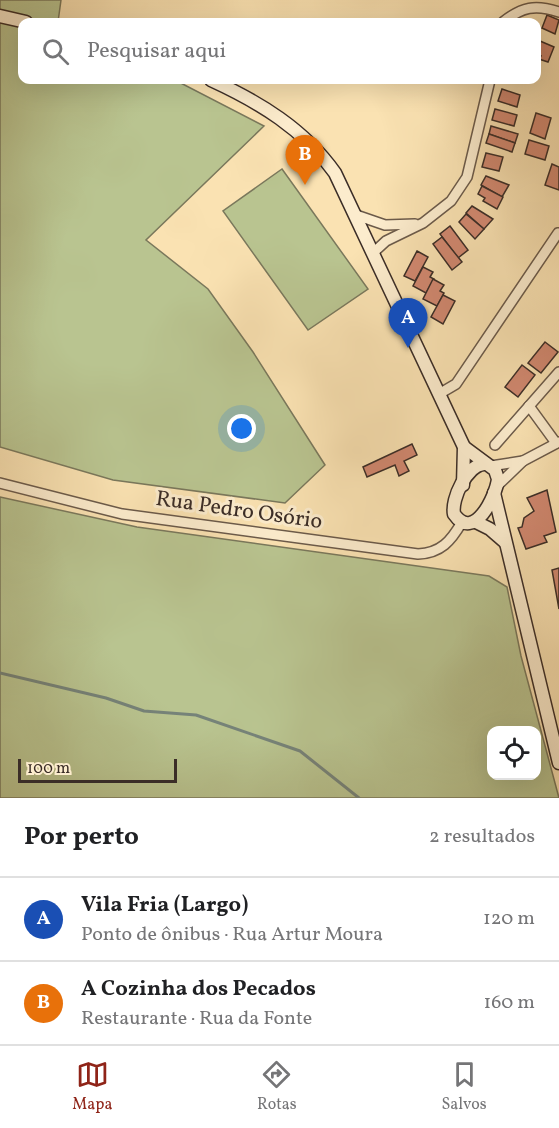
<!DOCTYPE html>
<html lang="pt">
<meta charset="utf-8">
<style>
body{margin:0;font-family:Vollkorn,serif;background:#f6f6f6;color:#202124}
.controls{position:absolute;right:18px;bottom:18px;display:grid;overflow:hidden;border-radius:12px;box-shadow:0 6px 24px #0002}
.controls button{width:54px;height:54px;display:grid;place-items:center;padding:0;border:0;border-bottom:2px solid #e0e0e0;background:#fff;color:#202124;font:30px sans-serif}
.scale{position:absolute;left:18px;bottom:15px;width:159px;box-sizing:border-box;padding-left:6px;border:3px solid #3b2d27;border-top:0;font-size:16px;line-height:21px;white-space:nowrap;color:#3b2d27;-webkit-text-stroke:4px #fceccd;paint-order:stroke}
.you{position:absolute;left:242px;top:429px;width:21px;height:21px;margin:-15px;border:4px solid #fff;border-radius:50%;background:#1a73e8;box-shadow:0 0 0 9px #1a73e833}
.badge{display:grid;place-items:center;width:39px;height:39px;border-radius:50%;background:#8f2418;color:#fff;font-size:20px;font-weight:700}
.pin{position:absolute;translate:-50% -50px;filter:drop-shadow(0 2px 3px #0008)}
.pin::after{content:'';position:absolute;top:32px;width:21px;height:18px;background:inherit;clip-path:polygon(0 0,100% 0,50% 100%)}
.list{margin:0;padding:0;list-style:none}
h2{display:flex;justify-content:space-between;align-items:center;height:78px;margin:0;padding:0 24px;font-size:26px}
h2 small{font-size:20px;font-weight:400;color:#757577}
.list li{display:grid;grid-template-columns:39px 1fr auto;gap:18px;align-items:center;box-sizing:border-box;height:84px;padding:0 24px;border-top:2px solid #e0e0e0}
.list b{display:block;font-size:22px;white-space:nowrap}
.list p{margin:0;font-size:20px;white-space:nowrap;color:#757577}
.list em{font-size:20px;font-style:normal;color:#757577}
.icon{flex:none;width:33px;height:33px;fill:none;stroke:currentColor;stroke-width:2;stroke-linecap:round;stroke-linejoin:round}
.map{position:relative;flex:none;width:559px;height:798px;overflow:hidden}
.search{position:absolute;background:#fff;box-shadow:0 6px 24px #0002;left:18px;right:18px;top:18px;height:66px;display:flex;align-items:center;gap:15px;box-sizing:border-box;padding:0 21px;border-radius:12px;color:#757577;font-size:22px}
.sheet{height:246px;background:#fff}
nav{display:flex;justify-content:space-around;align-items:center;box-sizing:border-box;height:84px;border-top:2px solid #e0e0e0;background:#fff;font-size:16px;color:#757577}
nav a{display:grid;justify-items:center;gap:3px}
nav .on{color:#8f2418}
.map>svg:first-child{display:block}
.green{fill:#b9c490;stroke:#7a785c;stroke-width:1.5;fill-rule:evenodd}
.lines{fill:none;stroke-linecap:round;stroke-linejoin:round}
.stream{stroke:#768379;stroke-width:3}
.building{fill:#d18870;stroke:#3b2d27;stroke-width:1.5}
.minor-casing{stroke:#6b5a4a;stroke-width:12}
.secondary-casing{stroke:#3b2d27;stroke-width:15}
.minor{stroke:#fceccd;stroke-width:9}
.secondary{stroke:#fceccd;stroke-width:12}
.labels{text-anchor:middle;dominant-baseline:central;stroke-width:6;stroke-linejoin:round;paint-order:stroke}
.street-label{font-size:22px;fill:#3b2d27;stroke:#fceccd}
</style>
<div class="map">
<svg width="559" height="798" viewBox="0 0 559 798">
<rect width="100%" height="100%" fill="#fae2b2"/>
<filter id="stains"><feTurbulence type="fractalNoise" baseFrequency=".00333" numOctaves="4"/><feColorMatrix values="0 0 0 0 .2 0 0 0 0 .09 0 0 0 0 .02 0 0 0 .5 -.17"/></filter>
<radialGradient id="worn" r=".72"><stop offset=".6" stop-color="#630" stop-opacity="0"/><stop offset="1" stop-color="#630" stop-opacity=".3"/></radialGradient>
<g class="green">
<path d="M0 0H61L58 22H22V80H175L264 126 146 240 208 289 253 352 325 465 285 503 113 480 0 447Z"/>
<path d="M282 169 368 289 308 330 223 211Z"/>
<path d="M0 497 137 527 489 576 507 587 521 656 559 798H0ZM492 730H536V776H492Z"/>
</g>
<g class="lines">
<path class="stream" d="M0 673 106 698 144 711 196 715 300 751 359 798"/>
</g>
<g class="building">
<path d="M547 15 559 20 555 34 542 28Z"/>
<path d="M540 41 554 47 548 62 539 59 541 56 538 55 536 48Z"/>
<path d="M502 89 520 95 517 107 498 101Z"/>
<path d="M495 109 517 115 514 126 492 120Z"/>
<path d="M536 113 551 118 545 139 530 133Z"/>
<path d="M491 126 518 134 515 143 489 134Z"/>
<path d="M489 134 515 143 512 152 486 143Z"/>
<path d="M529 140 549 146 545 160 525 154Z"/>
<path d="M486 153 503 157 499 171 482 167Z"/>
<path d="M552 164 559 167V190L545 185Z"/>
<path d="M486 176 509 185 502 197 481 185Z"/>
<path d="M482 186 503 197 497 209 483 201 485 198 478 194Z"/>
<path d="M472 206 493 219 484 229 466 213Z"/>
<path d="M466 214 484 229 475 239 459 222Z"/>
<path d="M450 226 468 250 458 258 440 234Z"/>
<path d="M442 237 462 262 452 270 433 244Z"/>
<path d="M417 251 428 257 415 281 404 276Z"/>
<path d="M423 267 433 272 430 277 434 279 426 293 413 286Z"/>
<path d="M433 279 444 285 440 291 444 293 437 306 423 299Z"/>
<path d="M443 295 455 301 443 324 431 317Z"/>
<path d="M545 342 558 352 541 373 528 363Z"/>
<path d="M522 365 535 375 518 397 505 387Z"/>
<path d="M412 444 417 455 404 461 409 471 399 476 395 465 367 477 363 467Z"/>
<path d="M547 490 556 532 544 536 547 542 526 549 518 528 522 527 524 518 534 511 527 498Z"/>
<path d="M559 568V609L552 570Z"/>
</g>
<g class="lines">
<g class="minor-casing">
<g id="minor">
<path d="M503 22C522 7 535 4 559 12"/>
<path d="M356 215 385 225 415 224"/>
<path d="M374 252 386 241 423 223 451 201 467 177 490 80"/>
<path d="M439 394 456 384 558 233"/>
<path d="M529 406 556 443"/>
<path d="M495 445 559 372"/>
<path d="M491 466 523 461"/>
<path d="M0 483 122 514 418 554C441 553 451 541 462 522"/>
<path d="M497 486 523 461 559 442"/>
</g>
</g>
<g class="secondary-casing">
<g id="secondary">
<path d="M0 16 26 22"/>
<path d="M211 80C259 102 304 129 335 173L464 447 463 485"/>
<path d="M464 447 495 470 498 479C496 496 474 543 454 514 451 499 467 465 484 464"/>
<path d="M494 493 559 763"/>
<path d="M476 522 490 529 505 542"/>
</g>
</g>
<use href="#minor" class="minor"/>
<use href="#secondary" class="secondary"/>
</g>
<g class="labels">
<g class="street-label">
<text transform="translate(239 511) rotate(8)">Rua Pedro Osório</text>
</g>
</g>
<rect width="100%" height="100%" filter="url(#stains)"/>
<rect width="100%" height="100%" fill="url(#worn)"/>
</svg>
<div class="controls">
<button><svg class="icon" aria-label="locate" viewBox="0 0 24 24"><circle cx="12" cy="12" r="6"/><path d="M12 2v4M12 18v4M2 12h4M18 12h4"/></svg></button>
</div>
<div class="scale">100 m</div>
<div class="you"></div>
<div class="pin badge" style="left:408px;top:348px;background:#1a4fb4">A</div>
<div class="pin badge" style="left:305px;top:185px;background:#e8710a">B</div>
<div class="search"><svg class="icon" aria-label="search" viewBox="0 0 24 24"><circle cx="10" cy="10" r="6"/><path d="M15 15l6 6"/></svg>Pesquisar aqui</div>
</div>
<section class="sheet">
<h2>Por perto<small>2 resultados</small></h2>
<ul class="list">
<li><span class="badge" style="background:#1a4fb4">A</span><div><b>Vila Fria (Largo)</b><p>Ponto de ônibus · Rua Artur Moura</p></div><em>120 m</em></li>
<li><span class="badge" style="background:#e8710a">B</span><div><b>A Cozinha dos Pecados</b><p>Restaurante · Rua da Fonte</p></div><em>160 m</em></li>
</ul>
</section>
<nav>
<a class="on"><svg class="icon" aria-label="map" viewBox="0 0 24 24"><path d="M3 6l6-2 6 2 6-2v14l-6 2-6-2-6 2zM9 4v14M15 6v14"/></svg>Mapa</a>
<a><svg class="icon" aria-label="directions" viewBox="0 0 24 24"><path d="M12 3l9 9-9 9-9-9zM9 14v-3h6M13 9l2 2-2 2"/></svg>Rotas</a>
<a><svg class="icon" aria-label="saved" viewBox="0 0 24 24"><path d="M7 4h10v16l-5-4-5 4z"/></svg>Salvos</a>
</nav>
